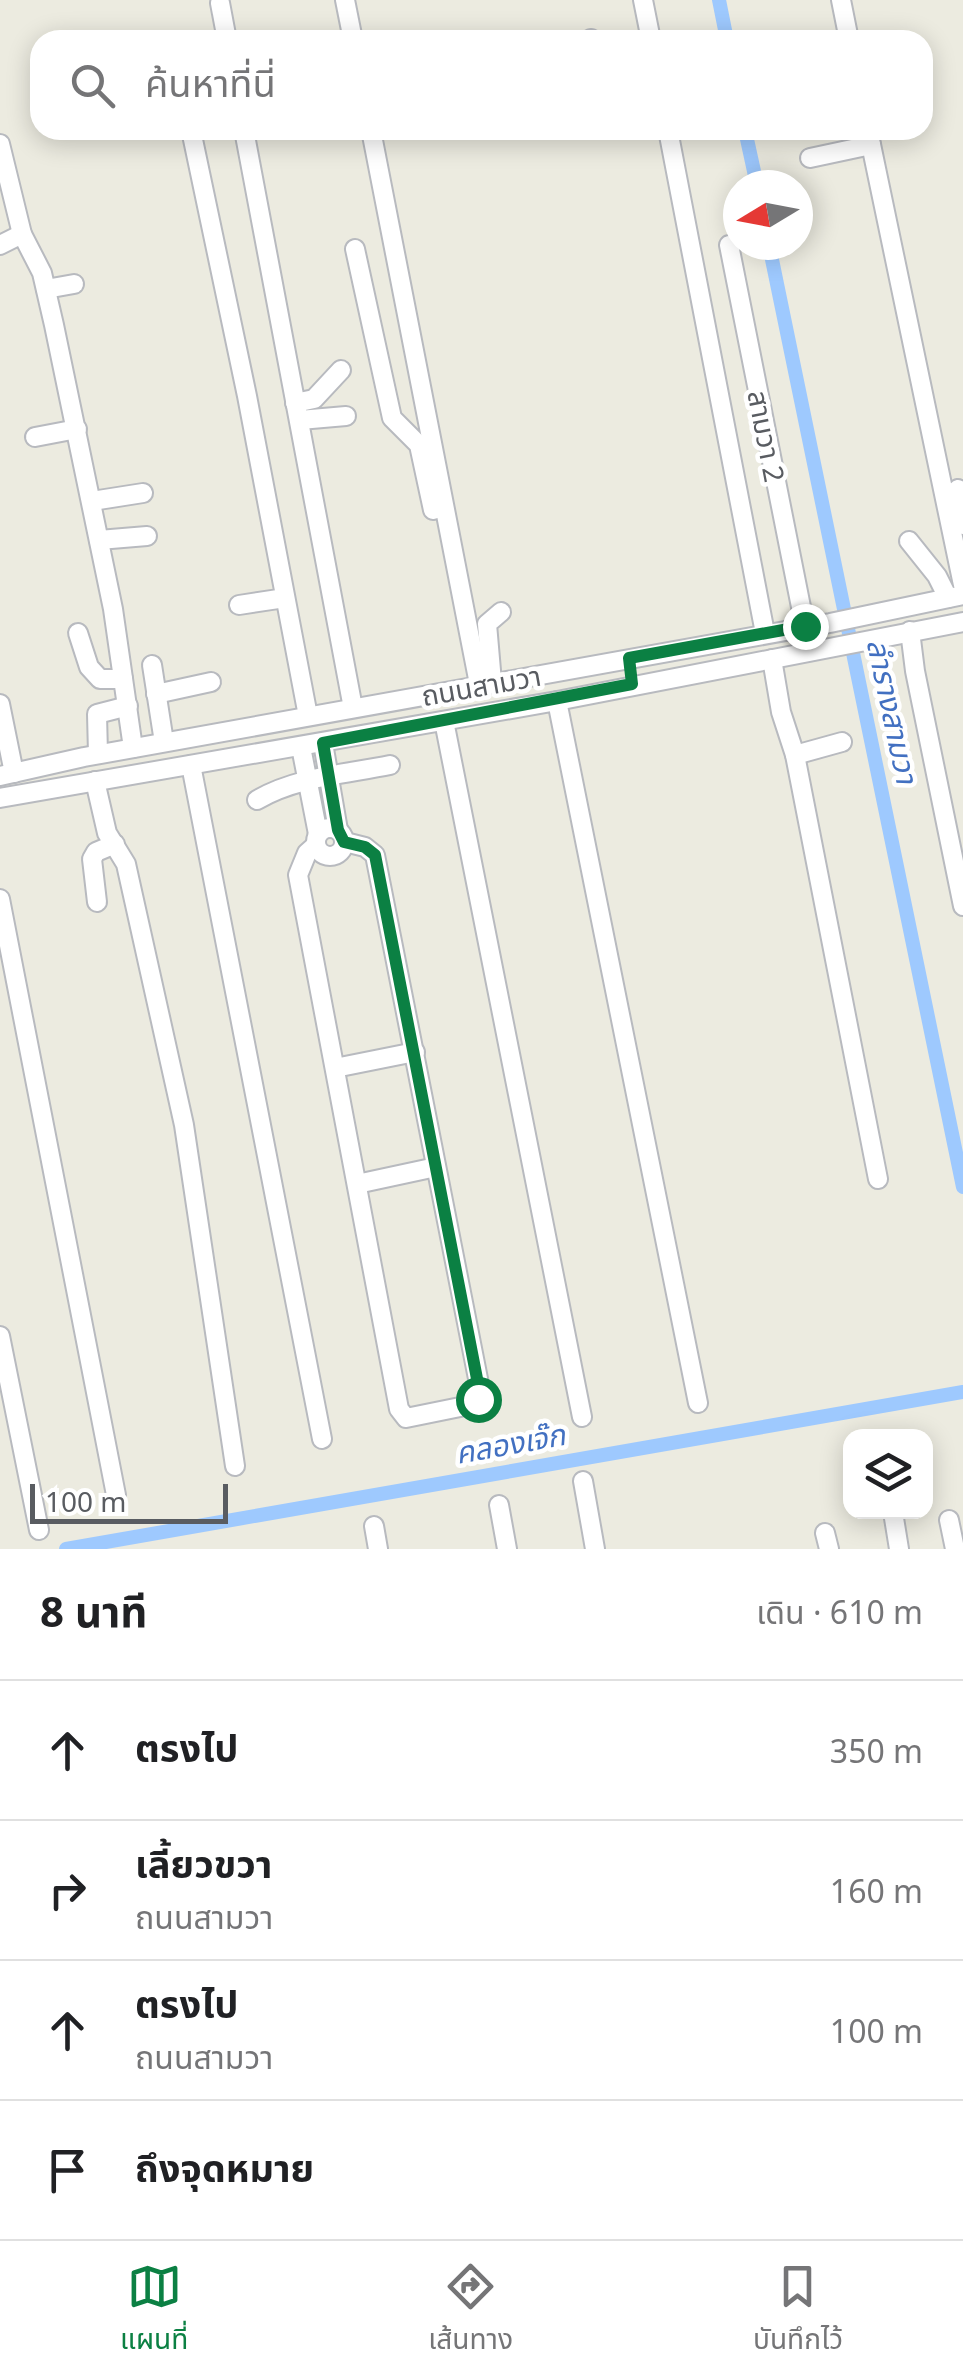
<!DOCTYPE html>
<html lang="th">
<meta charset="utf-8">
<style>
body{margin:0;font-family:"Noto Sans","Noto Sans Thai",sans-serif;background:#f2f2f2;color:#202124}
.controls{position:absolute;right:30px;bottom:30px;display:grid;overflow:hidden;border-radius:20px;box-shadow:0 5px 25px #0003}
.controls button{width:90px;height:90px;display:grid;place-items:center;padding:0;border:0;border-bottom:2px solid #e0e0e0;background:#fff;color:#202124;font:50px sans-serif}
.compass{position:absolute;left:723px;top:170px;width:90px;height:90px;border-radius:50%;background:#fff;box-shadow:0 5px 25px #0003;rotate:260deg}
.scale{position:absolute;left:30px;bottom:25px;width:198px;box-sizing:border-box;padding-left:10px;border:5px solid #595c61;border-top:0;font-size:28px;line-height:35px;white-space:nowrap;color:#595c61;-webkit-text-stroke:8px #fff;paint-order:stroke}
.stop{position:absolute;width:30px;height:30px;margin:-22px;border:8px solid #0b8043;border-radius:50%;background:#fff}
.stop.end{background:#0b8043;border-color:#fff;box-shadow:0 2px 10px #0008}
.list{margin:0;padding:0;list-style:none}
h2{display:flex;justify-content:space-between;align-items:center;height:130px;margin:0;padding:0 40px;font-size:42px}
h2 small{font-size:32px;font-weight:400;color:#757577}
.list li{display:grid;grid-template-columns:65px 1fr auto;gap:30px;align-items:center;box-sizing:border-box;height:140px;padding:0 40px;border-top:2px solid #e0e0e0}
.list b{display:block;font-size:38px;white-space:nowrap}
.list p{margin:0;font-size:32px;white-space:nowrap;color:#757577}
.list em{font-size:32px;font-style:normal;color:#757577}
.icon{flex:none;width:55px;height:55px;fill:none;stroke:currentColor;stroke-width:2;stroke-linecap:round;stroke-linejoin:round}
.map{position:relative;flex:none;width:963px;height:1549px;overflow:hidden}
.search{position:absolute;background:#fff;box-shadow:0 5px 25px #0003;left:30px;right:30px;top:30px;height:110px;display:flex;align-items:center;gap:25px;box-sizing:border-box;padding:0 35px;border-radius:30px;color:#757577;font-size:38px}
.sheet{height:690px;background:#fff}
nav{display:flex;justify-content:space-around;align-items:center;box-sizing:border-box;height:140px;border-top:2px solid #e0e0e0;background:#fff;font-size:28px;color:#757577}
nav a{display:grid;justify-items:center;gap:5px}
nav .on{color:#0b8043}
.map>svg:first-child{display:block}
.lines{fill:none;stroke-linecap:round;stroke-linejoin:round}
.canal{stroke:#9ec9fe;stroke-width:14}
.minor-casing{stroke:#b8babf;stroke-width:22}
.minor{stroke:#fff;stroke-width:18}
.route{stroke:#0b8043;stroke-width:12}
.labels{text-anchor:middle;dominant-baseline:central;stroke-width:9;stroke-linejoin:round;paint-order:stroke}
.street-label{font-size:28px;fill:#595c61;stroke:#fff}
.water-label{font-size:30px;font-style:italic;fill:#4270c1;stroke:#fff}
</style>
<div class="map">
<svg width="963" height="1549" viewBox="0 0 963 1549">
<rect width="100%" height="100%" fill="#ecebe0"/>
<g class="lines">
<g class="canal">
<path d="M719 0 727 40"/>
<path d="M745 130 757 185"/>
<path d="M769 245 963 1187"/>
<path d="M66 1549 963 1392"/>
</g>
<g class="minor-casing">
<g id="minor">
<path d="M345 0 353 40"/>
<path d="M643 0 651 40"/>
<path d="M841 0 849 40"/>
<path d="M220 3 227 40"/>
<path d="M591 39V40"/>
<path d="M191 130 247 396 308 716"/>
<path d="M244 130 353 708"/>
<path d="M371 130 479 684"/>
<path d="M668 130 765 633"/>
<path d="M868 130 963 585"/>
<path d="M0 144 22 234 42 273 54 325 113 609 133 748"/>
<path d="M810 158 871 145"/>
<path d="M0 245 22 234"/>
<path d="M729 245 805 627"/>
<path d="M355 249 392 418 419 445 433 510"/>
<path d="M46 289 74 284"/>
<path d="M295 403 314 399 341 370"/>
<path d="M300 420 346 416"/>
<path d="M35 437 77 429"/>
<path d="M958 489 963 525"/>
<path d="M92 501 143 493"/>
<path d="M99 540 147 536"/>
<path d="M909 541 937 576 948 598"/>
<path d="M239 605 285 598"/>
<path d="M910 631 915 671 963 906"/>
<path d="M78 633 89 667 100 679H123"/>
<path d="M772 659 781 712 795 755 842 742"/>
<path d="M152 665 164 742"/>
<path d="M492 682 487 624 501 612"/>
<path d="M156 694 211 682"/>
<path d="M557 701 698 1403"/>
<path d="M0 704 14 773"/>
<path d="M444 721 582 1417"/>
<path d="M323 743 338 830"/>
<path d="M301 747 318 834"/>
<path d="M98 754 97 714 128 706"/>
<path d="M795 755 878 1179"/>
<path d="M191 765 322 1439"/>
<path d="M0 776 84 757 830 623 963 595"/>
<path d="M95 781 107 833 126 864 184 1125 235 1466"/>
<path d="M0 798 557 701 963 622"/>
<path d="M257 800C296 777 346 774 390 765"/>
<circle cx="330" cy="842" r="14"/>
<path d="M316 845 307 853 298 875 399 1409 406 1418 470 1405 481 1394 375 855 365 847 345 842"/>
<path d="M0 899 116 1495"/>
<path d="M97 902 92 859 96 852 115 844"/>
<path d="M335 1068 415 1052"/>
<path d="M357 1184 436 1167"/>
<path d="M0 1336 39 1530"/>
<path d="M583 1481 595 1549"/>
<path d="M499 1505 507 1549"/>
<path d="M893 1512 899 1549"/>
<path d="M949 1520 955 1549"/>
<path d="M374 1526 378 1549"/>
<path d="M825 1533 829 1549"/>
</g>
</g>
<use href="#minor" class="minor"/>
</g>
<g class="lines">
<path class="route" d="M478 1399 480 1394 375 855 365 847 344 842 338 830 323 743 632 684 629 658 805 626"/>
</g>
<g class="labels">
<g class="street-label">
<text transform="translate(767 436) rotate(79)">สามวา 2</text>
<text transform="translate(481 685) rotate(-10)">ถนนสามวา</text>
</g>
<g class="water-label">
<text transform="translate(893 711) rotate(78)">ลำรางสามวา</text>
<text transform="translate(510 1443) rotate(-10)">คลองเจ๊ก</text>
</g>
</g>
</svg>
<div class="controls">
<button><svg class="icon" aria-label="layers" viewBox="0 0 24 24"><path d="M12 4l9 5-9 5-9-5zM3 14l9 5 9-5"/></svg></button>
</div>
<svg class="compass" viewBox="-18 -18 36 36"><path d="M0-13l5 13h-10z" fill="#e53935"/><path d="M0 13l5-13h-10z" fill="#757577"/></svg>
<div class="scale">100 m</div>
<div class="stop" style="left:478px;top:1399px"></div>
<div class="stop end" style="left:805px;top:626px"></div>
<div class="search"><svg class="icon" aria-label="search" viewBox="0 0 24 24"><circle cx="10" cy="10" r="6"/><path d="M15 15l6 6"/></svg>ค้นหาที่นี่</div>
</div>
<section class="sheet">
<h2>8 นาที<small>เดิน · 610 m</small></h2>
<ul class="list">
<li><svg class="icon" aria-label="ahead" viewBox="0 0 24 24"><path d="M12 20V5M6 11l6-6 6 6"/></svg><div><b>ตรงไป</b></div><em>350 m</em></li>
<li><svg class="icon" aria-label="right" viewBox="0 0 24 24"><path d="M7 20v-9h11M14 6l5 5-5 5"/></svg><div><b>เลี้ยวขวา</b><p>ถนนสามวา</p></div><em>160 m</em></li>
<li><svg class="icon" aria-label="ahead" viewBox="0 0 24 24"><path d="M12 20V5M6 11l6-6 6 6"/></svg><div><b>ตรงไป</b><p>ถนนสามวา</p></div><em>100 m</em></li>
<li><svg class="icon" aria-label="arrive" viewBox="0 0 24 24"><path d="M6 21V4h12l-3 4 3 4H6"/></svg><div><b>ถึงจุดหมาย</b></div></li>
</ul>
</section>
<nav>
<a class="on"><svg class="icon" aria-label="map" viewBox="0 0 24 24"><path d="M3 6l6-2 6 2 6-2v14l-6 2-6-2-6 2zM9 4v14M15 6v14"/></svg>แผนที่</a>
<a><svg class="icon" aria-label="directions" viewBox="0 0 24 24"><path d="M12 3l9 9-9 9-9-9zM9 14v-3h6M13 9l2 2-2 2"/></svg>เส้นทาง</a>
<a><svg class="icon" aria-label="saved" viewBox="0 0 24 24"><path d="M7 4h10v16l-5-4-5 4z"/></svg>บันทึกไว้</a>
</nav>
